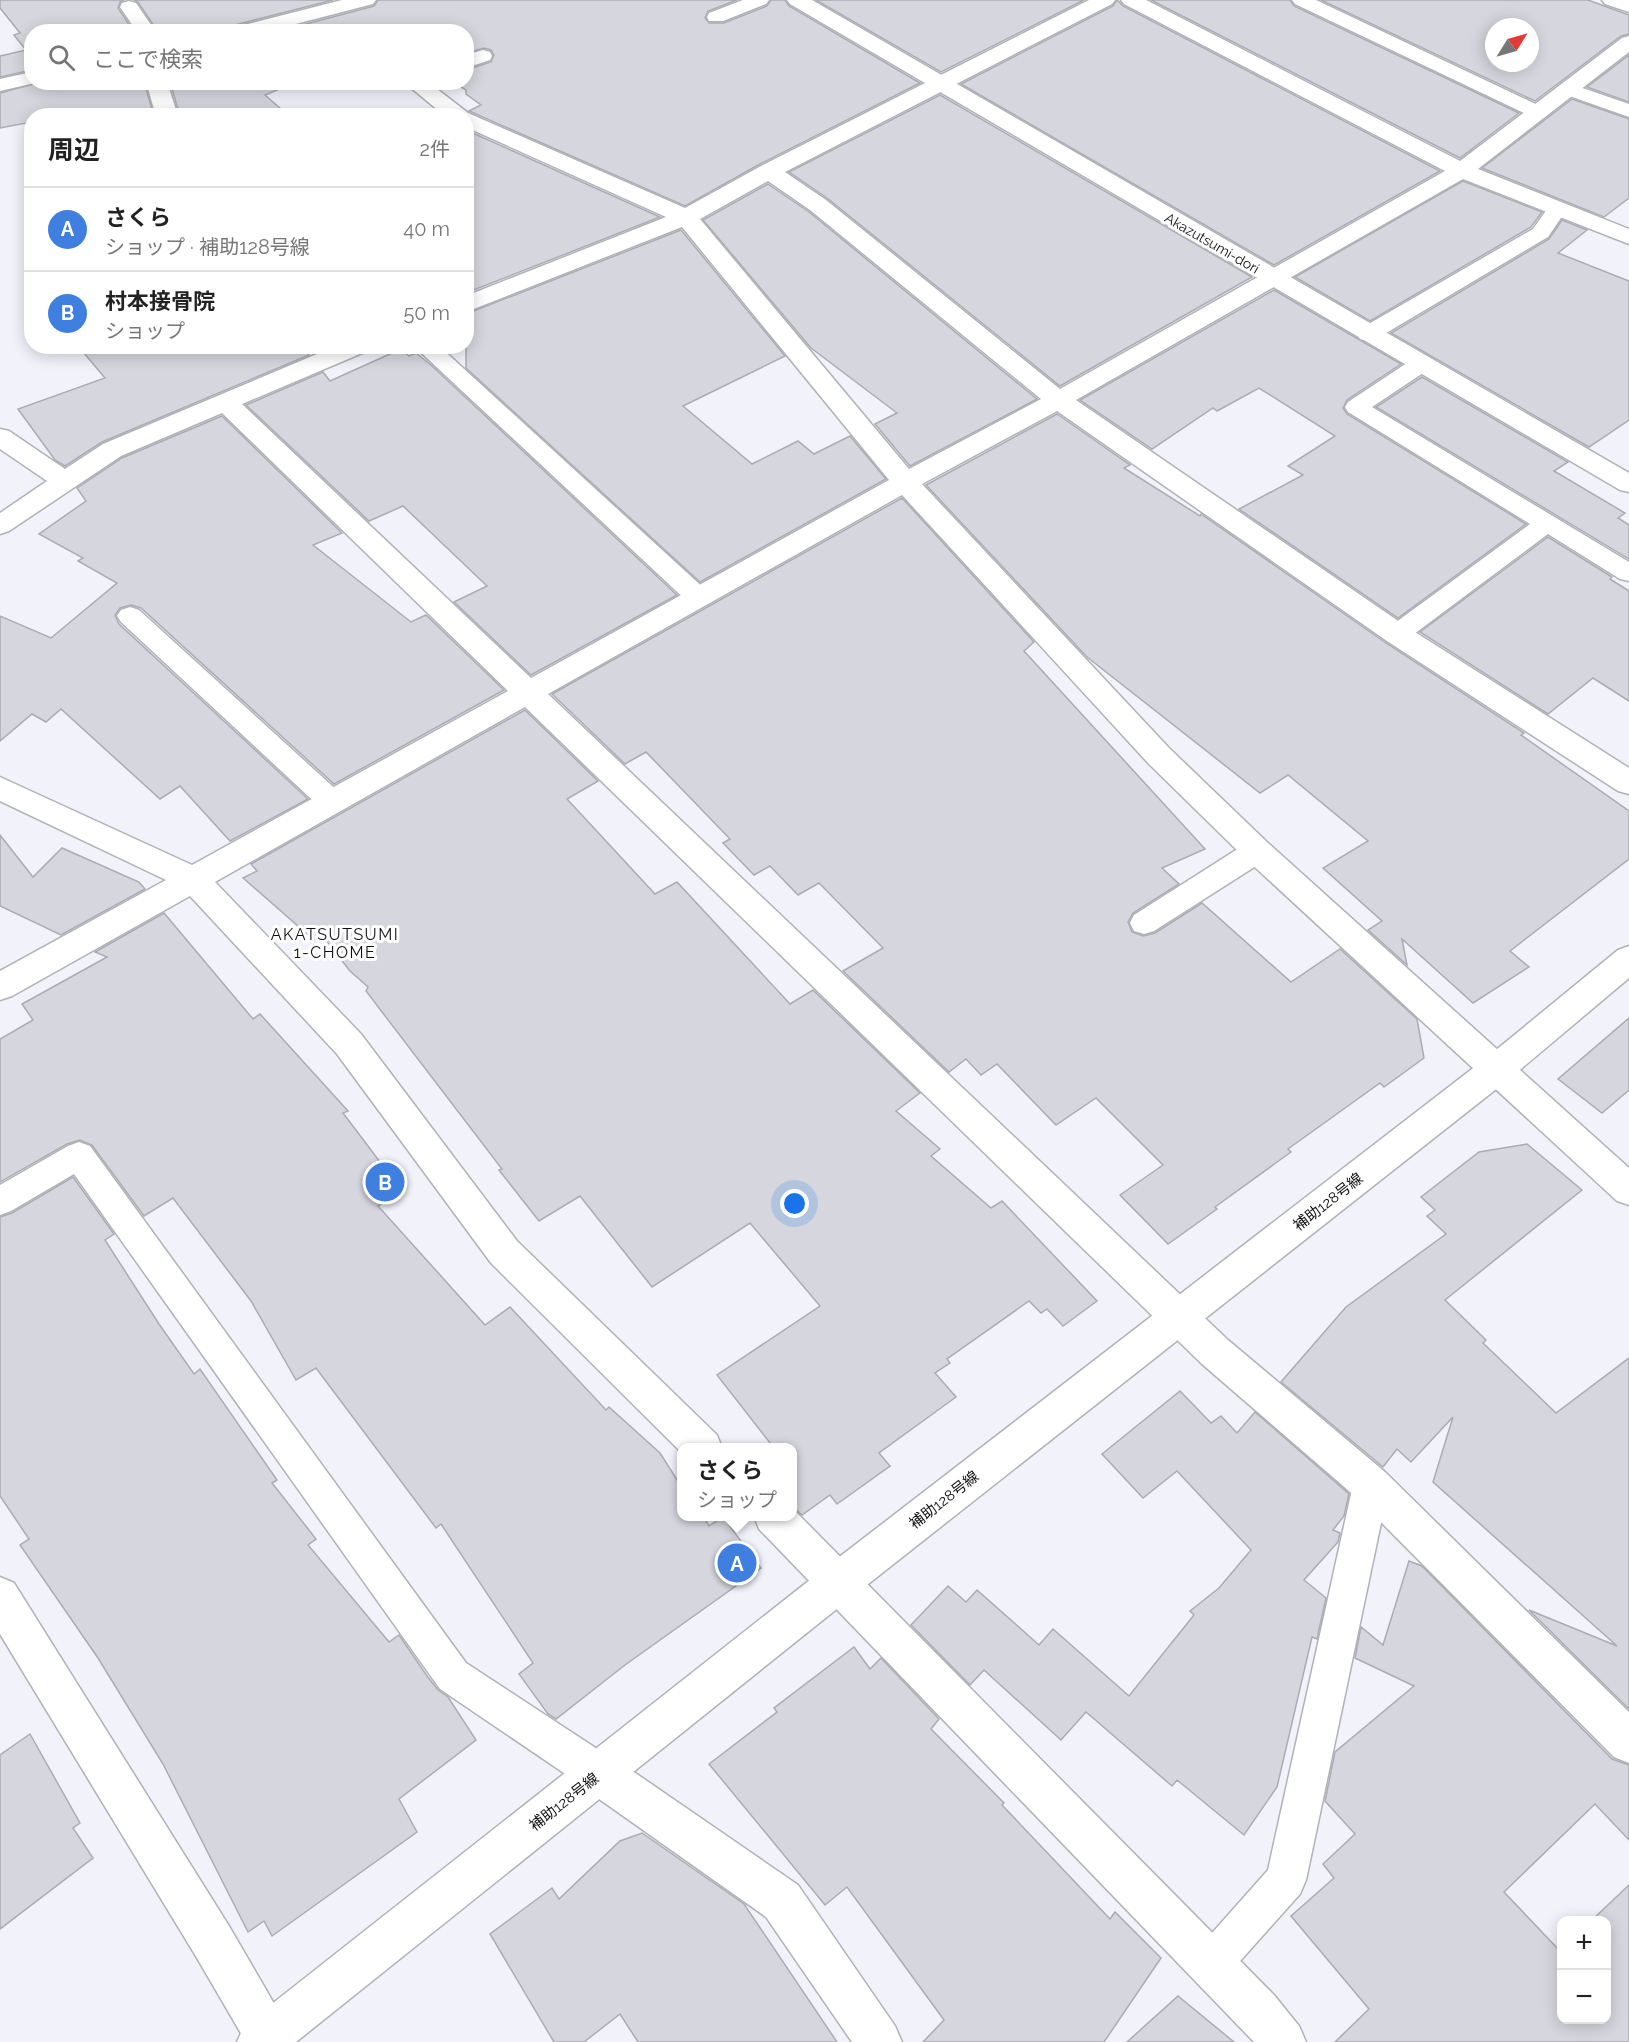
<!DOCTYPE html>
<html lang="ja">
<meta charset="utf-8">
<style>
body{margin:0;font-family:Raleway,"Noto Sans JP",sans-serif;background:#f2f2f2;color:#222}
.controls{position:absolute;right:18px;bottom:18px;display:grid;overflow:hidden;border-radius:12px;box-shadow:0 3px 15px #0003}
.controls button{width:54px;height:54px;display:grid;place-items:center;padding:0;border:0;border-bottom:2px solid #e0e0e0;background:#fff;color:#222;font:30px sans-serif}
.compass{position:absolute;left:1485px;top:18px;width:54px;height:54px;border-radius:50%;background:#fff;box-shadow:0 3px 15px #0003;rotate:53deg}
.you{position:absolute;left:795px;top:1204px;width:21px;height:21px;margin:-15px;border:4px solid #fff;border-radius:50%;background:#1a73e8;box-shadow:0 0 0 9px #1a73e833}
.badge{display:grid;place-items:center;width:39px;height:39px;border-radius:50%;background:#995924;color:#fff;font-size:20px;font-weight:700}
.pin{position:absolute;translate:-50% -50%;border:3px solid #fff;box-shadow:0 2px 6px #0006}
.popup{position:absolute;left:677px;top:1443px;width:120px;height:78px;box-sizing:border-box;display:grid;place-content:center;border-radius:12px;background:#fff;filter:drop-shadow(0 2px 4px #0005);font-size:20px;white-space:nowrap;color:#767676}
.popup b{font-size:22px;color:#222}
.popup::after{content:'';position:absolute;left:50%;top:100%;margin-left:-12px;border:12px solid transparent;border-top-color:#fff}
.list{margin:0;padding:0;list-style:none}
h2{display:flex;justify-content:space-between;align-items:center;height:78px;margin:0;padding:0 24px;font-size:26px}
h2 small{font-size:20px;font-weight:400;color:#767676}
.list li{display:grid;grid-template-columns:39px 1fr auto;gap:18px;align-items:center;box-sizing:border-box;height:84px;padding:0 24px;border-top:2px solid #e0e0e0}
.list b{display:block;font-size:22px;white-space:nowrap}
.list p{margin:0;font-size:20px;white-space:nowrap;color:#767676}
.list em{font-size:20px;font-style:normal;color:#767676}
.icon{flex:none;width:33px;height:33px;fill:none;stroke:currentColor;stroke-width:2;stroke-linecap:round;stroke-linejoin:round}
.map{position:relative;flex:none;width:1629px;height:2042px;overflow:hidden}
.search{position:absolute;background:#fff;box-shadow:0 3px 15px #0003;left:24px;top:24px;width:450px;height:66px;display:flex;align-items:center;gap:15px;box-sizing:border-box;padding:0 21px;border-radius:24px;color:#767676;font-size:22px}
.panel{position:absolute;background:#fff;box-shadow:0 3px 15px #0003;left:24px;top:108px;width:450px;height:246px;border-radius:24px}
.map>svg:first-child{display:block}
.building{fill:#d6d7de;stroke:#abacb3;stroke-width:1.5;fill-rule:evenodd}
.lines{fill:none;stroke-linecap:round;stroke-linejoin:round}
.service-casing{stroke:#b0b2b8;stroke-width:3}
.minor-casing{stroke:#b0b2b8;stroke-width:3}
.tertiary-casing{stroke:#b0b2b8;stroke-width:3}
.service{fill:#fff;fill-rule:evenodd}
.minor{fill:#fff;fill-rule:evenodd}
.tertiary{fill:#fff;fill-rule:evenodd}
.labels{text-anchor:middle;dominant-baseline:central;stroke-width:6;stroke-linejoin:round;paint-order:stroke}
.far-street-label{font-size:14px;fill:#101013;stroke:#fff}
.street-label{font-size:15px;fill:#101013;stroke:#fff}
.neighbourhood-label{font-size:16px;letter-spacing:1.5px;fill:#101013;stroke:#fff}
</style>
<div class="map">
<svg width="1629" height="2042" viewBox="0 0 1629 2042">
<rect width="100%" height="100%" fill="#f1f2fa"/>
<g class="building">
<path d="M0 0H124L120 2 118 8 134 32H32V70L0 77V56L26 50 14 35 20 33 0 8Z"/>
<path d="M134 0H333L231 26 227 32H158L138 2Z"/>
<path d="M378 0H737L708 11 705 18 709 23H724L767 6 771 0H785L789 6 920 83 760 164 685 206 469 111 481 105 466 94V90L453 82H466V70L491 62 494 55 491 50 484 48 466 53V32H276L374 6Z"/>
<path d="M816 0H1084L941 72Z"/>
<path d="M1117 0 1123 6 1440 171 1274 265 961 84 1113 6Z"/>
<path d="M1151 0H1290L1294 6 1519 113 1460 158Z"/>
<path d="M1321 0H1588L1629 15V34L1621 36 1535 101ZM1494 27H1530V63H1494Z"/>
<path d="M1629 55V102L1587 87Z"/>
<path d="M41 82H144L154 116 79 114 32 116V122L0 128V93Z"/>
<path d="M170 82H274L280 89 265 95 289 116H180Z"/>
<path d="M940 95 1252 277 1060 386 827 198 789 172Z"/>
<path d="M1572 99 1629 119V198L1604 217 1482 168Z"/>
<path d="M466 130 660 217 466 293Z"/>
<path d="M1463 181 1542 212 1531 227 1370 321 1295 277Z"/>
<path d="M768 184 809 212 1037 399 910 466 875 424 897 413 811 348 703 220Z"/>
<path d="M1562 220 1587 230 1558 253 1629 281V420L1589 447 1391 333 1549 239Z"/>
<path d="M681 230 785 356 683 406 752 464 798 441 814 454 850 436 886 479 700 582 466 368V314Z"/>
<path d="M1274 290 1401 364 1347 400 1343 408 1347 414 1526 524 1398 618 1239 509 1303 475 1288 466 1335 436 1259 388 1217 411 1213 408 1152 449 1080 400Z"/>
<path d="M78 346H303L309 355 102 442 65 466 55 460 18 409 105 378Z"/>
<path d="M401 349 409 356 416 353 431 365 677 595 531 675 454 602 487 586 403 506 369 521 246 405 323 372 330 381Z"/>
<path d="M1422 377 1568 462 1554 471 1625 513 1618 518 1629 525V559L1376 407Z"/>
<path d="M1057 414 1130 465 1124 468 1200 516 1201 514 1386 643 1524 733 1521 735 1629 811V859L1510 951 1529 967 1473 1003 1402 939 1407 965 1368 930 1382 921 1323 868 1368 841 1288 775 1260 793 1087 657 926 485Z"/>
<path d="M222 416 342 533 313 545 411 622 426 615 504 690 334 784 141 608 131 605 120 608 115 615 119 624 308 799 230 841 180 786 160 799 61 709 46 722 32 714 0 741V616L51 638 117 583 78 561 83 558 39 534 86 501 77 488 122 458Z"/>
<path d="M902 498 1034 642 1024 651 1205 849 1162 868 1179 884 1133 913 1128 922 1132 932 1143 936 1155 933 1202 903 1291 982 1340 949 1417 1019 1424 1058 1384 1087 1380 1083 1288 1149 1291 1152 1215 1207 1217 1209 1168 1244 1120 1195 1163 1165 1096 1098 1056 1125 997 1064 981 1075 966 1059 949 1072 843 971 883 948 819 883 798 895 770 866 754 875 723 843 730 839 646 752 625 764 552 694Z"/>
<path d="M1548 537 1612 577 1610 579 1629 591V701L1593 678 1548 714 1420 632Z"/>
<path d="M525 710 598 781 567 799 655 894 677 882 790 1004 813 990 920 1093 896 1111 940 1149 931 1156 991 1208 1002 1201 1097 1301 1063 1326 1047 1309 1041 1313 1029 1301 947 1359 950 1363 935 1373 956 1397 879 1453 890 1466 837 1504 830 1495 802 1515 792 1506V1448H774L717 1375 820 1306 750 1223 652 1287 580 1196 539 1221 499 1170 502 1169 366 991 368 987 350 971 322 935 314 940 243 878 257 871 251 864Z"/>
<path d="M0 835 33 877 62 848 139 882 145 889 61 935 0 906Z"/>
<path d="M164 913 253 1019 260 1014 348 1111 343 1113 402 1191 378 1206 485 1325 510 1307 606 1410 609 1407 660 1453 681 1486V1516H703L709 1526 723 1517 761 1568 625 1665 556 1719 548 1714 519 1674 533 1663 441 1524 436 1528 316 1368 296 1380 251 1301 173 1198 144 1216 92 1145 80 1140 67 1144 0 1182V1039L33 1020 22 1004 107 957 95 952Z"/>
<path d="M1629 1018V1090L1602 1113 1558 1079Z"/>
<path d="M1527 1144 1582 1190 1445 1300 1486 1340 1483 1343 1556 1413 1629 1358V1709L1529 1610 1617 1646 1433 1482 1453 1417 1411 1462 1397 1449 1383 1467 1281 1382 1346 1307 1446 1234 1427 1216 1435 1210 1421 1197 1479 1152Z"/>
<path d="M73 1177 114 1234 105 1240 159 1324 194 1374 200 1369 277 1480 272 1483 316 1539 308 1545 389 1642 399 1635 427 1676 438 1690 448 1697 476 1740 399 1799 417 1832 272 1936 264 1921 248 1932 163 1764 98 1658 20 1545 29 1539 0 1496V1217L12 1213Z"/>
<path d="M1180 1391 1211 1423 1221 1416 1237 1433 1255 1412 1349 1494 1344 1516 1333 1530 1340 1533 1338 1542 1304 1580 1326 1598 1317 1639 1312 1637 1277 1787 1244 1835 1177 1780 1172 1786 1086 1712 1061 1740 984 1670 970 1685 911 1625 948 1586 966 1602 977 1590 1039 1645 1053 1629 1129 1696 1194 1615 1190 1611 1219 1588 1251 1550 1177 1471 1143 1498 1102 1454Z"/>
<path d="M1409 1561 1422 1566 1612 1759 1629 1765V1840L1595 1804 1504 1892 1560 1951 1562 1950V2019H1606V1920H1592L1629 1885V2042H1335L1369 2009 1291 1916 1334 1878 1323 1864 1355 1834 1325 1801 1335 1752 1414 1686 1355 1658 1361 1627 1383 1645Z"/>
<path d="M854 1647 870 1669 881 1658 939 1719 931 1729 1004 1803 1002 1805 1110 1919 1115 1912 1161 1958 1104 2042H923L944 2020 847 1887 825 1905 709 1764 777 1712 774 1708Z"/>
<path d="M30 1734 80 1823 73 1828 93 1858 0 1929V1755Z"/>
<path d="M642 1833 744 1904 837 2042H638L620 2014 584 2042H554L490 1934 552 1888 559 1899 620 1841Z"/>
<path d="M1178 1996 1234 2042H1127Z"/>
</g>
<g class="lines">
<g class="service-casing">
<g id="service">
<path d="M743 0H769L766 4 723 21H709L707 17 709 13Z"/>
<path d="M1292 0H1316L1544 108 1547 112 1544 116H1530L1295 4Z"/>
<path d="M129 1 136 3 156 32H137L120 7 122 3Z"/>
<path d="M483 50 490 52 492 56 490 60 466 68V55Z"/>
<path d="M1568 83 1629 104V117L1561 93 1558 89 1561 85Z"/>
<path d="M1557 203 1564 205 1567 209 1548 237 1376 339 1368 341 1360 339 1357 334 1360 329 1533 229 1550 205Z"/>
<path d="M414 346H439L707 591 711 597 707 603 698 606 689 603Z"/>
<path d="M1421 357 1429 359 1432 364 1429 369 1372 407 1629 562V581L1620 579 1548 534 1406 640 1397 643 1388 640 1384 634 1388 628 1530 524 1348 412 1345 407 1348 402 1413 359Z"/>
<path d="M130 607 139 610 341 794 345 801 341 808 331 811 321 808 121 622 117 616 121 610Z"/>
<path d="M1257 840 1267 843 1271 851 1267 859 1154 931 1144 934 1134 931 1130 923 1134 915 1247 843Z"/>
<path d="M79 1142 90 1146 466 1663 614 1760 619 1774 614 1788 600 1793 586 1788 440 1689 74 1174 11 1211 0 1215V1185L68 1146Z"/>
<path d="M1371 1468 1383 1473 1389 1485 1306 1880 1300 1894 1225 1978 1211 1984 1197 1978 1191 1964 1197 1950 1268 1870 1353 1485 1359 1473Z"/>
</g>
</g>
<g class="minor-casing">
<g id="minor">
<path d="M342 0H376L373 4 265 32H229L232 28Z"/>
<path d="M1089 0H1115L1112 4 785 172 826 200 1060 389 1445 171 1124 4 1121 0H1146L1460 161 1622 38 1629 36V52L1478 169 1629 229V244L1463 179 1076 400 1407 627 1629 768V794L1618 791 1387 641 1057 411 922 484 1169 748 1268 843 1629 1168V1205L1617 1201 1246 859 1149 764 902 495 548 694 1228 1340 1385 1472 1629 1712V1763L1614 1757 1357 1498 1202 1364 525 707 215 882 361 1034 517 1241 717 1435 722 1448H682V1453L491 1263 337 1054 190 896 12 996 0 1000V971L166 880 0 801V777L192 865 508 691 222 413 121 456 9 531 0 534V513L47 481 0 449V429L9 431 65 469 103 444 336 346H370L367 351 242 404 531 678 889 480 682 227 466 312V296L666 217 466 127V116H445L404 82H428L468 113 685 208 761 166ZM768 181 810 210 1041 399 909 469 700 219Z"/>
<path d="M1602 0H1629V12L1605 4Z"/>
<path d="M32 72V82H39L0 91V79Z"/>
<path d="M146 82H167L178 116H156Z"/>
<path d="M792 1508 1274 1995 1299 2026 1306 2042H1254L759 1529 754 1516H792Z"/>
<path d="M0 1577 14 1583 229 1926 287 2026 294 2042H246L197 1958 0 1634Z"/>
<path d="M600 1753 615 1759 798 1885 895 2026 902 2042H852L766 1917 585 1789 579 1774 585 1759Z"/>
</g>
</g>
<g class="tertiary-casing">
<g id="tertiary">
<path d="M787 0H812L1629 473V492L1620 490 790 4Z"/>
<path d="M1629 946V978L1509 1079 853 1596 296 2042H237L244 2026 825 1568 1485 1059 1618 950Z"/>
</g>
</g>
<use href="#service" class="service"/>
<use href="#minor" class="minor"/>
<use href="#tertiary" class="tertiary"/>
</g>
<g class="labels">
<g class="far-street-label">
<text transform="translate(1212 243) rotate(30)">Akazutsumi-dori</text>
</g>
<g class="street-label">
<text transform="translate(1328 1202) rotate(-38)">補助128号線</text>
<text transform="translate(944 1500) rotate(-38)">補助128号線</text>
<text transform="translate(564 1802) rotate(-38)">補助128号線</text>
</g>
<g class="neighbourhood-label">
<text x="335" y="934">AKATSUTSUMI<tspan x="335" dy="18">1-CHOME</tspan></text>
</g>
</g>
</svg>
<div class="controls">
<button>+</button>
<button>−</button>
</div>
<svg class="compass" viewBox="-18 -18 36 36"><path d="M0-13l5 13h-10z" fill="#e53935"/><path d="M0 13l5-13h-10z" fill="#767676"/></svg>
<div class="you"></div>
<div class="pin badge" style="left:737px;top:1563px;background:#3f7fe0">A</div>
<div class="popup"><b>さくら</b>ショップ</div>
<div class="pin badge" style="left:385px;top:1182px;background:#3f7fe0">B</div>
<div class="search"><svg class="icon" aria-label="search" viewBox="0 0 24 24"><circle cx="10" cy="10" r="6"/><path d="M15 15l6 6"/></svg>ここで検索</div>
<section class="panel">
<h2>周辺<small>2件</small></h2>
<ul class="list">
<li><span class="badge" style="background:#3f7fe0">A</span><div><b>さくら</b><p>ショップ · 補助128号線</p></div><em>40 m</em></li>
<li><span class="badge" style="background:#3f7fe0">B</span><div><b>村本接骨院</b><p>ショップ</p></div><em>50 m</em></li>
</ul>
</section>
</div>
